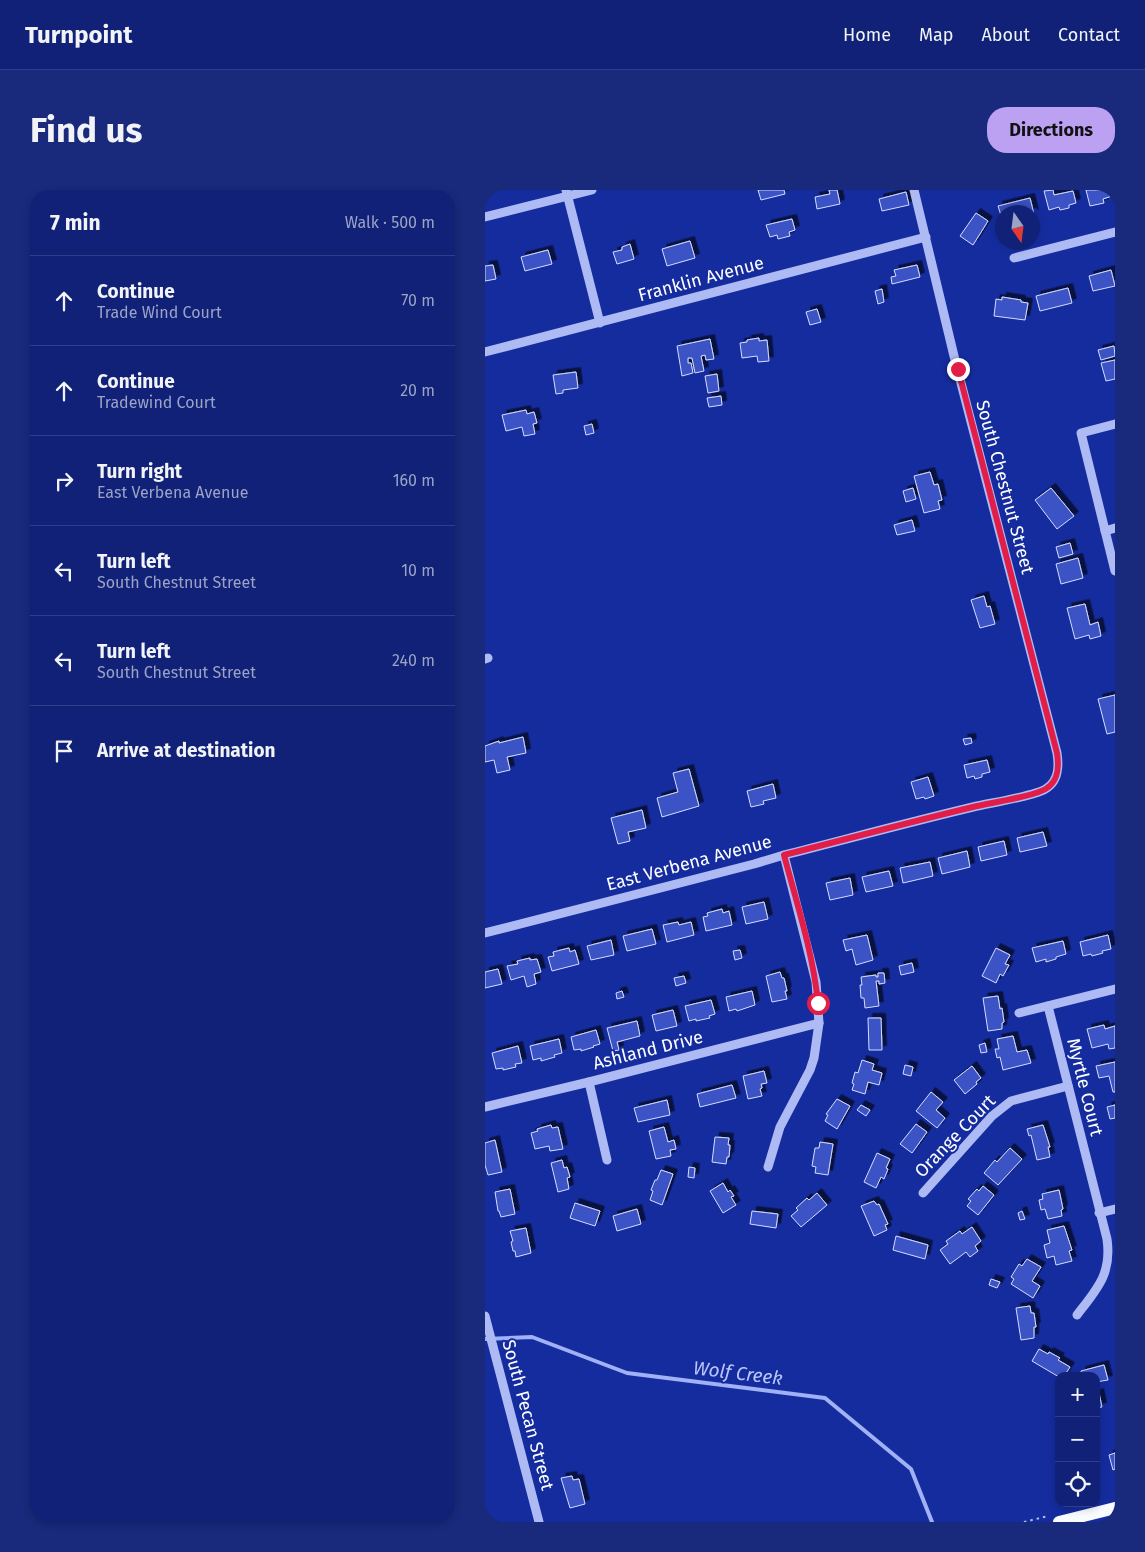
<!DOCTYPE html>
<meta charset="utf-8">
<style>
body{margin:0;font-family:"Fira Sans",sans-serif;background:#19297c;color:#f1f3f6}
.controls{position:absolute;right:15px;bottom:15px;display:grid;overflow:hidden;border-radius:10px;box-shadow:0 2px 8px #0003}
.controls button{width:45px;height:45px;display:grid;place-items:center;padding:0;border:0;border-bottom:1px solid #303e89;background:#102177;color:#f1f3f6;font:25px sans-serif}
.compass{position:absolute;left:510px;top:15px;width:45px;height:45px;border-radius:50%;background:#102177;box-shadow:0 2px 8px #0003;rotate:166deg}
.stop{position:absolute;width:15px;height:15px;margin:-11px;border:4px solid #e11d48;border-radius:50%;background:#fff}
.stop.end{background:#e11d48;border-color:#fff;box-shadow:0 1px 5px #0008}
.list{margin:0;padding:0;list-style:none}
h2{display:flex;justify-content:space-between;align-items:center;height:65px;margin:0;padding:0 20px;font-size:21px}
h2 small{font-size:16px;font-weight:400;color:#9ca3c6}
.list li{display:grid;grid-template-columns:32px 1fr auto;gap:15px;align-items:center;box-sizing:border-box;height:90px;padding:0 20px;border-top:1px solid #303e89}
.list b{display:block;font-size:19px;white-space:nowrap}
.list p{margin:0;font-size:16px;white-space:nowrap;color:#9ca3c6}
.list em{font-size:16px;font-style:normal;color:#9ca3c6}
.icon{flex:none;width:28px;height:28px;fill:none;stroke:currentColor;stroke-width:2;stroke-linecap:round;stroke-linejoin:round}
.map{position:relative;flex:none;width:630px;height:1332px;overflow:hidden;border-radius:20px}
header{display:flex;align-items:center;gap:30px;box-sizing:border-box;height:70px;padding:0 25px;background:#102177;border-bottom:1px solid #303e89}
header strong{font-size:24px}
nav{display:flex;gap:28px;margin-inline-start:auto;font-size:18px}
.intro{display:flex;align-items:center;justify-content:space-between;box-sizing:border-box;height:120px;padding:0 30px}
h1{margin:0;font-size:35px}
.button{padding:12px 22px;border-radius:20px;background:#bca0f2;color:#111;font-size:18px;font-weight:700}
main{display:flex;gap:30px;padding:0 30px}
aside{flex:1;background:#102177;border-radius:20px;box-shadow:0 2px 8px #0003}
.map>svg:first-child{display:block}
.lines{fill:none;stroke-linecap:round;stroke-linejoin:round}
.stream{stroke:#a0b1f6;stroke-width:4}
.building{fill:#3a52c4;stroke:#d6ddfd;filter:url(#shadow)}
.path{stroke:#aebaf3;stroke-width:2;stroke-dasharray:2.5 4;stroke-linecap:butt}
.minor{stroke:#aebaf3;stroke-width:9}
.major{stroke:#fafbff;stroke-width:12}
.route{stroke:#e11d48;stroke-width:6}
.labels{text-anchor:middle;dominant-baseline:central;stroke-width:4;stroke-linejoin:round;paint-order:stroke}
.street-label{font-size:18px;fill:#fff;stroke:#152c9f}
.water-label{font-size:19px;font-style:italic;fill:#bac6fa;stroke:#152c9f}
</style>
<header>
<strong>Turnpoint</strong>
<nav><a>Home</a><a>Map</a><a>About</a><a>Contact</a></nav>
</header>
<div class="intro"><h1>Find us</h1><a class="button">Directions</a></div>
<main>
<aside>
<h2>7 min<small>Walk · 500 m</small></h2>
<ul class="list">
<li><svg class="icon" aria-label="ahead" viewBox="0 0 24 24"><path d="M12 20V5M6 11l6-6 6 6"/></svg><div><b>Continue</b><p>Trade Wind Court</p></div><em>70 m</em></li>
<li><svg class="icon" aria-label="ahead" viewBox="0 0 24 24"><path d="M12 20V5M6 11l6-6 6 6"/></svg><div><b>Continue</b><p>Tradewind Court</p></div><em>20 m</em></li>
<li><svg class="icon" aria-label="right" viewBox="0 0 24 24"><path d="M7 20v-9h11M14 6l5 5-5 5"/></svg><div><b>Turn right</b><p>East Verbena Avenue</p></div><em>160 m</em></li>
<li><svg class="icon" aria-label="left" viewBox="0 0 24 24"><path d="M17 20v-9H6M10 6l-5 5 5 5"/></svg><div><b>Turn left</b><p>South Chestnut Street</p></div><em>10 m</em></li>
<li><svg class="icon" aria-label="left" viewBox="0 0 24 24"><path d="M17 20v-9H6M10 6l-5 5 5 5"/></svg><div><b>Turn left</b><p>South Chestnut Street</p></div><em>240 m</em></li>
<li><svg class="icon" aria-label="arrive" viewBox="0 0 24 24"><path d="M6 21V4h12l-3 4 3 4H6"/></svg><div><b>Arrive at destination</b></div></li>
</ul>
</aside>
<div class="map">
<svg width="630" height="1332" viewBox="0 0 630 1332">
<defs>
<filter id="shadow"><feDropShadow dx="4.5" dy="-4.5" stdDeviation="0" flood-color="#0009"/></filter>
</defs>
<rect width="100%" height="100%" fill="#152c9f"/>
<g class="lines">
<path class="stream" d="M0 1149 47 1147 142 1183 340 1208 426 1279 447 1332"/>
</g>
<g class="building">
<path d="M273 0H299L300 4 276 10Z"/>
<path d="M344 0H352L355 14 332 19 330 7 345 4Z"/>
<path d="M568 0 569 5 588 1 591 13 584 15V18L575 20 574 17 564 20 559 1Z"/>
<path d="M601 0H626L627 6 618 9 619 13 605 16Z"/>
<path d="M421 2 424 15 397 21 394 9Z"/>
<path d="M545 8 549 24H548V22H518V32L513 16Z"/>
<path d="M491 23 503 31 488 55 475 46Z"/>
<path d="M307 29 310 40 304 42 305 46 293 49 292 45 285 47 281 35Z"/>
<path d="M205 51 210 68 182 76 177 59Z"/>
<path d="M145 54 149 69 132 74 128 62 137 60V57Z"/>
<path d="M63 60 67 74 40 81 36 67Z"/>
<path d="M8 75 11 89 0 91V76Z"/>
<path d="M432 75 435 87 407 94 406 87 411 86 409 80Z"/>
<path d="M626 80 630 96 608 101 604 86Z"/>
<path d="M583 98 587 113 555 121 551 106Z"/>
<path d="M397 99 399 112 393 114 390 101Z"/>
<path d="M517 107 536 110V112L543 113 540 130 509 126 511 109 517 110Z"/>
<path d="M332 119 336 132 325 135 321 122Z"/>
<path d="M274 148V151L282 150 284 171 273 172 272 166 257 168 255 153 262 152V150Z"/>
<path d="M225 149 229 169 221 170 220 165 216 166 219 181 210 183 207 168H203V173H206L208 183 197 186 192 156Z"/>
<path d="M629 156 630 166 616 170 613 160Z"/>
<path d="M630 170V189L621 191 616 173Z"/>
<path d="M91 182 93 198 78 200V203L71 204 68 185Z"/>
<path d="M232 184 234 201 223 203 220 186Z"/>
<path d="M236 206 237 215 224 217 222 208Z"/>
<path d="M41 220 42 224 49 222 52 233 48 234 50 244 39 246 37 237 21 241 17 225Z"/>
<path d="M107 234 109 243 101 245 99 236Z"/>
<path d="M445 282 449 295 453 294 457 310 453 311 455 319 439 323 429 286Z"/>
<path d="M428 298 431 309 421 312 418 301Z"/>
<path d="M566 298 589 326 572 339 550 310Z"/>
<path d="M427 330 430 341 412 345 409 335Z"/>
<path d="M585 353 588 364 574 368 571 357Z"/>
<path d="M593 368 598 388 576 394 571 374Z"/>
<path d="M499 406 502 417 505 416 510 434 495 438 486 410Z"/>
<path d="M600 414 605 435 613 432 616 446 605 449 604 445 590 449 582 418Z"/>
<path d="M630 505V542L622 544 613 509Z"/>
<path d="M38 547 41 563 22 567 25 580 12 583 9 570 0 572V556L14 551V553Z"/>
<path d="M486 548 487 553 480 555 478 549Z"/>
<path d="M502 570 505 582 497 584V587L490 589 489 586 482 588 479 575Z"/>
<path d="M204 579 214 616 177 627 172 608 193 602 188 583Z"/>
<path d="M443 587 449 606 440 609 439 607 431 609 426 592Z"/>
<path d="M288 594 291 608 278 611 279 614 266 617 262 601Z"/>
<path d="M157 620 161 638 143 642 145 651 133 654 126 628Z"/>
<path d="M558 642 562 656 535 662 532 648Z"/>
<path d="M519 651 522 665 496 671 493 657Z"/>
<path d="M482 661 485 677 457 684 453 668Z"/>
<path d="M445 672 448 686 418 693 415 678Z"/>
<path d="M404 681 408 696 381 702 377 687Z"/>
<path d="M365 688 368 705 345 710 341 693Z"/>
<path d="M279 712 283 729 261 734 257 717Z"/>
<path d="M237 719 238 723 244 721 247 735 221 741 218 727 223 726 222 723Z"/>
<path d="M193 732 194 735 206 732 209 745 182 752 178 735Z"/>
<path d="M167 739 171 754 142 761 138 746Z"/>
<path d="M382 745 388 770 371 775 367 759 361 761 358 750Z"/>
<path d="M623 745 626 759 617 761 618 763 607 766 606 764 598 766 595 752Z"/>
<path d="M126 750 129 765 106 770 102 756Z"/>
<path d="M578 751 581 764 571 767V769L561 772V769L551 772 547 758Z"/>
<path d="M84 758 85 762 90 760 94 774 67 781 63 767 69 766 68 762Z"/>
<path d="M511 758 525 765 520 774 524 775 518 786 515 784 511 793 497 786Z"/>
<path d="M255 760 257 768 250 770 248 761Z"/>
<path d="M45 768V770L52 769 56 782 49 784 51 794 42 797 39 786 26 790 22 776 33 774 32 771Z"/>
<path d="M427 773 429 782 416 785 414 776Z"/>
<path d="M13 779 17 794 0 798V782Z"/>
<path d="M295 782 297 788H299L302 801H300L302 809 287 812 281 786Z"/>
<path d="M393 783H399L400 793 394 794V791H391L394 816 380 818 379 808H376L375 795H377L376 787 391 785V787H393Z"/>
<path d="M199 786 201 793 191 796 189 788Z"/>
<path d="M137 801 139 807 132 809 131 803Z"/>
<path d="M267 801 270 815 252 821 251 819 244 821 241 807Z"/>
<path d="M513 806 515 819 517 818 519 832 517 833V839L503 841 498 808Z"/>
<path d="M226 810 230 824 224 826 225 828 211 831V829L204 831 200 816Z"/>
<path d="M188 820 192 836 171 841 167 825Z"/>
<path d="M383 828H396L397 860H384Z"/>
<path d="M152 831 155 846 132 852 134 860 128 861 122 838Z"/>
<path d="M619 835 620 839 630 836V858L624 859 623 854 607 858 602 839Z"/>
<path d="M111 840 115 854 108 856 109 857 96 861V859L89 860 86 847Z"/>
<path d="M528 846 532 862 542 860 546 873 518 880 515 867 512 868 510 859H514L512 849Z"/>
<path d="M74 849 77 863 69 865 70 867 56 871V868L48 870 45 856Z"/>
<path d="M500 853 502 862 496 863 494 855Z"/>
<path d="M33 856 37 873 30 874 31 877 18 880V878L11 879 7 863Z"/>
<path d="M377 870 389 874 387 880 397 883 394 895 383 892 380 904 367 900 369 894 367 893 370 882 373 883Z"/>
<path d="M630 872V902H628L624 886 614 888 611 876Z"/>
<path d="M420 875 428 877 426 886 418 884Z"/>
<path d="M487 876 496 888 491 892 492 894 480 904 469 890Z"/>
<path d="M279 881 282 893 276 894 277 898 275 899 277 906 263 909 258 886Z"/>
<path d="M247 895 251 908 215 917 212 904Z"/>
<path d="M446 902 458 912 451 920 460 928 452 938 431 921Z"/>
<path d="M352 909 365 916 352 939 340 931 343 925 341 924Z"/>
<path d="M182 910 185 925 153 932 149 918Z"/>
<path d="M376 915 385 920 381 926 372 920Z"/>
<path d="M630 915V928L625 929 622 917Z"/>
<path d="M431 934 442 942 427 963 415 954Z"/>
<path d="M66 935 67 938 73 937 78 959 65 961 64 956 50 959 46 943 53 941 52 939Z"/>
<path d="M558 935 565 957H563L565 967 552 970 546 945 544 946 542 939Z"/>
<path d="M179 937 183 952 189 950 191 959 185 960 186 966 171 969 164 941Z"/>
<path d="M230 947 244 948 243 955H245L244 967H242L241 974 227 972Z"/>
<path d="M10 950 17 982 3 985 0 975V953Z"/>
<path d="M335 952 348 954 343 985 330 983 331 977 327 976 330 958H334Z"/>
<path d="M525 958 537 969 513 995 499 983 510 970 512 972Z"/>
<path d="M392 963 405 969 401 978 403 979 399 989 396 987 391 998 379 992Z"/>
<path d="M77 970 79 978 82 977 85 987 82 988 84 999 73 1002 66 973Z"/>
<path d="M204 977 210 978 209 988 203 987Z"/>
<path d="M176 980 188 984 177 1015 165 1010 168 1001 166 1000 170 990H172Z"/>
<path d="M238 993 243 1002 245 1000 249 1006 246 1007 251 1015 238 1023 225 1001Z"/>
<path d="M498 996 509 1005 493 1025 482 1016 486 1011 483 1009 492 999 494 1001Z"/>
<path d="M25 999 30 1024 16 1027 14 1021H13L10 1002Z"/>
<path d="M574 1000 578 1019 576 1020 577 1026 563 1029 560 1019 556 1020 554 1010 558 1009 557 1004Z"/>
<path d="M332 1003 342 1015 316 1037 306 1026 313 1020 311 1018 322 1008 324 1010Z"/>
<path d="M389 1011 392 1015 394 1014 403 1034 400 1035 402 1040 389 1046 376 1016Z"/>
<path d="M90 1013 115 1021 110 1036 85 1028Z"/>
<path d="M152 1019 156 1034 132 1041 128 1026Z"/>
<path d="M267 1021 293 1024 291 1038 265 1034Z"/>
<path d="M537 1021 540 1029 535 1030 533 1023Z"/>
<path d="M579 1036 587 1060 584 1061 587 1071 571 1075 569 1066 562 1068 559 1055 565 1053 562 1040Z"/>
<path d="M487 1037 496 1051 490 1056 493 1061 485 1067 481 1062 465 1074 455 1060 463 1054 461 1051 475 1041 477 1044Z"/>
<path d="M41 1038 46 1063 31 1067 30 1061H28L26 1052 28 1051 25 1041Z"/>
<path d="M411 1046 443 1055 440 1069 408 1060Z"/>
<path d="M542 1069 556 1077 547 1091 555 1096 548 1108 526 1094 529 1089 526 1087 534 1074 537 1076Z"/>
<path d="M506 1089 515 1092 512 1098 504 1095Z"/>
<path d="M545 1116 546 1123H549L551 1137H549V1148L536 1150 531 1118Z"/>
<path d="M554 1159 563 1164 564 1162 575 1168 573 1170 585 1177 579 1186H574V1187L547 1171Z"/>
<path d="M619 1175 623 1190 611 1192V1186H597L596 1181Z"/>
<path d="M614 1203 617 1217 611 1218V1204Z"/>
<path d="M630 1263V1279L628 1280 624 1265Z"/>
<path d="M87 1286 88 1290 94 1289 100 1314 85 1318 76 1288Z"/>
</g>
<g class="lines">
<path class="path" d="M539 1332 563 1326"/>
<g class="minor">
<path d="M81 0 115 133"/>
<path d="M0 27 107 0"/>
<path d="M529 68 630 42"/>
<path d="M0 162 441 47"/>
<path d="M630 234 596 243 630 381"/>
<path d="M620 341 630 338"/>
<path d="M0 469 3 468"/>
<path d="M0 743 269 674 299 665C362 649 425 632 488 617 504 613 552 606 562 598 574 590 574 576 572 563L469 166 429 0"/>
<path d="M563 816 622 1049C627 1084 612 1099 592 1125"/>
<path d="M534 823 630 799"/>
<path d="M104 892 122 970"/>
<path d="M0 917 104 892 334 833"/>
<path d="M283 977 295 937 325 880 329 868 334 833 331 792 299 665"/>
<path d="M438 1003 507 926 526 911 583 896"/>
<path d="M614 1023 630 1019"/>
<path d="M0 1126 54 1332"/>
</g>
<path class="major" d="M574 1332 630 1318"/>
</g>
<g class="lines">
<path class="route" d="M333 813C328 763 312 714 299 665 362 649 425 632 488 617 504 613 552 606 562 598 574 590 574 576 572 563L473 179"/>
</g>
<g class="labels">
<g class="street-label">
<text transform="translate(216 89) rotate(-15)">Franklin Avenue</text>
<text transform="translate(520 297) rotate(75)">South Chestnut Street</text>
<text transform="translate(204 673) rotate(-15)">East Verbena Avenue</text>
<text transform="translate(163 860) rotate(-14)">Ashland Drive</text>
<text transform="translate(600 897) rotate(76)">Myrtle Court</text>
<text transform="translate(470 946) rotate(-46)">Orange Court</text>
<text transform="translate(43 1225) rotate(75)">South Pecan Street</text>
</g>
<g class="water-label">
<text transform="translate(253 1183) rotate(7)">Wolf Creek</text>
</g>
</g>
</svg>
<div class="controls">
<button>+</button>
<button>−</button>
<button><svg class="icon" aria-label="locate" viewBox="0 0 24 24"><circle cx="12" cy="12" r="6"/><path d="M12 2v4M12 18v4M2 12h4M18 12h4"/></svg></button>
</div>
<svg class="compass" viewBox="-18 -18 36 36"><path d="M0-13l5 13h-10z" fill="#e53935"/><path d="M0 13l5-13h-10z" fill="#9ca3c6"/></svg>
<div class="stop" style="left:333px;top:813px"></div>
<div class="stop end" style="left:473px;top:179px"></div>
</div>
</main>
